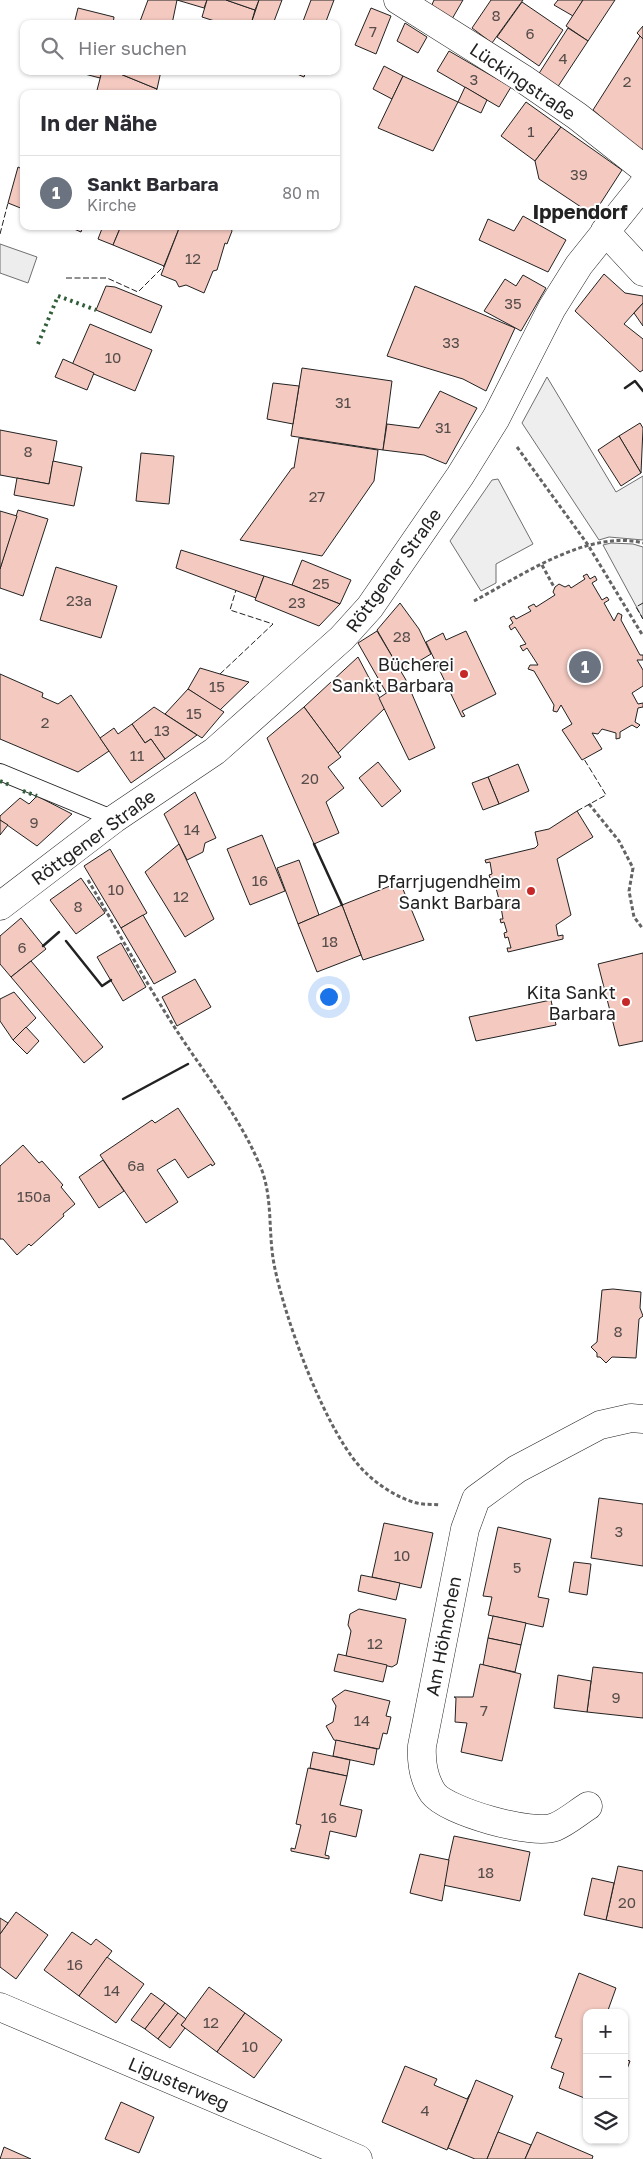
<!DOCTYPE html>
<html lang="de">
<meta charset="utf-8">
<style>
body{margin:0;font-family:"Golos Text",sans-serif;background:#f2f2f3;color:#2b2b33}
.controls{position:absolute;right:15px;bottom:15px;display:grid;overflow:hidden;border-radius:10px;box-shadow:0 1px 4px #0004}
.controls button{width:45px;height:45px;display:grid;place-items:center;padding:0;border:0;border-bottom:1px solid #e1e1e2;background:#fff;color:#2b2b33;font:25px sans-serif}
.you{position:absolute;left:328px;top:996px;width:18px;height:18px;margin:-12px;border:4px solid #fff;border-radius:50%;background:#1a73e8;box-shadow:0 0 0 8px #1a73e833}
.badge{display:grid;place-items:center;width:32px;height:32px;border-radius:50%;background:#db2777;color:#fff;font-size:16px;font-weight:700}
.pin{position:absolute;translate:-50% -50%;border:2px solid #fff;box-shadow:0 1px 5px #0006}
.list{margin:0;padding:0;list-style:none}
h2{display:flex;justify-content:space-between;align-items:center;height:65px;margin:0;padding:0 20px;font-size:21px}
h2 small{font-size:16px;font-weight:400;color:#7c7c81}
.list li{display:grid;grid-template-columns:32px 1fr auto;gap:15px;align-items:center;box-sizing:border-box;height:75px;padding:0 20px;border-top:1px solid #e1e1e2}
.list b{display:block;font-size:19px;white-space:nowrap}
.list p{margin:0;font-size:16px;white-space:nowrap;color:#7c7c81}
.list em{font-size:16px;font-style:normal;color:#7c7c81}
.icon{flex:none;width:28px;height:28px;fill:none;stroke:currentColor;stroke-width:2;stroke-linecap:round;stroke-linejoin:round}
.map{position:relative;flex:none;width:643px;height:2159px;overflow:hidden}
.search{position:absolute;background:#fff;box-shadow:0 1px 4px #0004;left:20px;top:20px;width:320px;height:55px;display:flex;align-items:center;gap:12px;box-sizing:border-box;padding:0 18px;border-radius:10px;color:#7c7c81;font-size:19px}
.panel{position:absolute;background:#fff;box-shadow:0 1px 4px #0004;left:20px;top:90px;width:320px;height:140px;border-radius:10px}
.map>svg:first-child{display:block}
.green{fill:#eee;stroke:#6f6f6f}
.parking{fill:#ededed;stroke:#6f6f6f}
.building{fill:#f3c9c0;stroke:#222}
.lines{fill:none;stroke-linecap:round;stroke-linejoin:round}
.lane-casing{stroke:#222;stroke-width:18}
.street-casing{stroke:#222;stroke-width:29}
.secondary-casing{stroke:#222;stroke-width:29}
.path{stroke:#646464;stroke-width:3;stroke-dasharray:4 2.5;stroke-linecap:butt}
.lane{stroke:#fff;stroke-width:16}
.street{stroke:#fff;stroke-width:28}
.secondary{stroke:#fff;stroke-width:28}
.hedge{stroke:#2f5e38;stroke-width:4;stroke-dasharray:2.5 4;stroke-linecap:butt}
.fence{stroke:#222;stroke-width:1;stroke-dasharray:6 2.5;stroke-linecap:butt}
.wall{stroke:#222;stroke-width:2.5}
.poi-dot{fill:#c62828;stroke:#fff;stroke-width:2}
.labels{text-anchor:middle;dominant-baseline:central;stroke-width:4;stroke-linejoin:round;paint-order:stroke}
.number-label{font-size:15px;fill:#564c4a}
.street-label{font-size:18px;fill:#222;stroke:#fff}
.poi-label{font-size:18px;fill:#222;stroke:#fff;text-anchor:end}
.quarter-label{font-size:20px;font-weight:bold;fill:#222;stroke:#fff}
</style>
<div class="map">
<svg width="643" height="2159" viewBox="0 0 643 2159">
<rect width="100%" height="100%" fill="#fff"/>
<g class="green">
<path d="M547 377 616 492 643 476V540L609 537 599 540 522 423Z"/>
<path d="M498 479 533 544 496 564V583L481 591 450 541 492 480Z"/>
<path d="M611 543 633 544 643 547V619L603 545Z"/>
</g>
<path class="parking" d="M0 244 37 257 28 283 0 273Z"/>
<g class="building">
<path d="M148 0H177L172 24H139Z"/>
<path d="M177 0H207L204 8Z"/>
<path d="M207 0H226L255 10 251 24H224L202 17Z"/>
<path d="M226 0H259L255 10Z"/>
<path d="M259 0H282L273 24H251Z"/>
<path d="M311 0H334L325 24H302Z"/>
<path d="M434 0H463L452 19 431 7Z"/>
<path d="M491 0H523L492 43 472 28Z"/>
<path d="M558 0H583L573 16 554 5Z"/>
<path d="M583 0H615L588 41 566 26Z"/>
<path d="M522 2 563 30 539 66 497 37Z"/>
<path d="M78 8 114 17 113 24H74Z"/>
<path d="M371 8 391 16 376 54 355 45Z"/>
<path d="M405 23 427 37 418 53 397 41Z"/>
<path d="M643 26V39L637 33Z"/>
<path d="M568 28 588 41 557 88 538 75Z"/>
<path d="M640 36 643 39V153L593 110Z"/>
<path d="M449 51 511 87 499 107 437 71Z"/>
<path d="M384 66 403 76 392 99 373 89Z"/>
<path d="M73 71H102L100 78Z"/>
<path d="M102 71H113L157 89 155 94H96Z"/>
<path d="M113 71H161L157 89Z"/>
<path d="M290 71H306L304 77Z"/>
<path d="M403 76 458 102 433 151 378 128Z"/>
<path d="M465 87 487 100 481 113 458 102Z"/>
<path d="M526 102 561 127 535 161 501 136Z"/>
<path d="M561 127 622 170 593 215 539 179 535 161Z"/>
<path d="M18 167 24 170 23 209 8 203Z"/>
<path d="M523 216 566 240 548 272 479 240 488 219 514 231Z"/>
<path d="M67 226H83L81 232Z"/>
<path d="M103 226H121L113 245 98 239Z"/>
<path d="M121 226H180L164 266 113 245Z"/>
<path d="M180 226H230L232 231 227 244 225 243 217 270 213 271 204 293 186 285 179 287 176 281 161 275Z"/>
<path d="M604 274 625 293 643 296V303L624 324 643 339V370L640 372 575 311Z"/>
<path d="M523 275 546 288 521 331 484 311 505 279 516 286Z"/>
<path d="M106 286 115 287 162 306 151 333 96 310Z"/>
<path d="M415 286 515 328 486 391 463 379 387 356Z"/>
<path d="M643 303V326L634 313Z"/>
<path d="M90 324 152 350 135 391 72 365Z"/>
<path d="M63 359 94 373 87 390 55 377Z"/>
<path d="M302 368 392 381 383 450 291 436Z"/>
<path d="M273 383 299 386 293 424 267 419Z"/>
<path d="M440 391 477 408 446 464 424 455 383 450 387 424 419 428Z"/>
<path d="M640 423 643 428 641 473 619 436Z"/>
<path d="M0 430 57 441 49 484 0 475Z"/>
<path d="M619 436 641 473 621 486 598 450Z"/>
<path d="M299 438 378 450 374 481 322 556 240 540 292 468H294Z"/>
<path d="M141 453 174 456 169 504 136 501Z"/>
<path d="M53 461 82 467 74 506 14 495 17 478 49 484Z"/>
<path d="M18 510 48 519 23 596 0 588V569Z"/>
<path d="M0 511 17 516 0 569Z"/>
<path d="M181 550 264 576 256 598 176 568Z"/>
<path d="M302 560 351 580 340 604 292 585Z"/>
<path d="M56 567 117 586 101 638 40 620Z"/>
<path d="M587 574 590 579 595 576 597 580 592 583 602 600 607 597 609 600 604 603 614 621 618 613 622 615 621 620 640 655H643V660H637L643 670V686L632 693 638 704 643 703V707L638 708 635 722 640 725 637 728 632 725 620 732V738L616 739V733L602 729 598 734 592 733 602 749 582 760 562 730 572 724 561 705 557 712 553 711 554 705 534 671 528 669 530 665H538L527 648 523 651 520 646 526 644 515 627 511 630 509 626 513 623 510 618 514 616 516 619 531 611 528 607 534 604 536 607 555 595 553 592 555 587 559 584 565 587 569 585 571 588 585 579 583 576Z"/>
<path d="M264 576 292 585 340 604 319 626 255 600Z"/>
<path d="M400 603 419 629 431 654 401 672 377 630Z"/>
<path d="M377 631 406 680 387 694 358 643Z"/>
<path d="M466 631 496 694 462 711 465 716 462 717 426 642 443 633 446 640Z"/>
<path d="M358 657 385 708 338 753 304 707Z"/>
<path d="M200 668 220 674 249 682 220 710 188 689Z"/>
<path d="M0 674 43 693 42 697 58 704 71 695 109 751 78 772 0 739Z"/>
<path d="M406 680 435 748 409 760 379 698Z"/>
<path d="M188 689 224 712 202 738 165 714Z"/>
<path d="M154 707 197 735 165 759 151 739 145 743 132 724Z"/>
<path d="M304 707 341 757 328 767 344 788 326 802 339 833 314 844 267 738Z"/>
<path d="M132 724 145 743 151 739 165 759 131 783 100 738 114 728 118 734Z"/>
<path d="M378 762 401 791 382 807 359 778Z"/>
<path d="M518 764 529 791 499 804 488 777Z"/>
<path d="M488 777 499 804 483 810 472 783Z"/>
<path d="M195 792 216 838 205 843 203 852 187 860 164 814Z"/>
<path d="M37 796 72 814 37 846 0 820V816L20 798 29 804Z"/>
<path d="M577 811 593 837 557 859 571 915 556 925 558 936 563 935V939L508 952 507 948H511L508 937 505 938 504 933 507 932 504 922 501 923 500 919H503L501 907 497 909 496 904 500 903 493 877 490 878 489 875 492 874 490 862 486 863 485 860 535 848 538 845 535 832 549 829Z"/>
<path d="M0 820 8 825 0 835Z"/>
<path d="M262 835 285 891 250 905 227 849Z"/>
<path d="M179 844 214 919 185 937 145 872Z"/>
<path d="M110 849 147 913 121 928 84 866Z"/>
<path d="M299 860 319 915 298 924 277 868Z"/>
<path d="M81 878 105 913 76 934 50 900Z"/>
<path d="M400 882 424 940 363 960 342 905Z"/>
<path d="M342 905 361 955 317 972 298 924Z"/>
<path d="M143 915 176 972 154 984 121 928Z"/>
<path d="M21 918 46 949 11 977 0 964V936Z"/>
<path d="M121 943 146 987 123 1001 97 957Z"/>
<path d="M643 953V1041L619 1046 598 964Z"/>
<path d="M31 961 103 1047 84 1063 11 977Z"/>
<path d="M195 979 211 1007 177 1026 162 997Z"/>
<path d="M14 992 36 1018 13 1040 0 1021V999Z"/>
<path d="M551 1000 556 1025 476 1041 469 1017Z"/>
<path d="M26 1027 39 1041 27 1054 13 1040Z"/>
<path d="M178 1108 215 1164 212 1166 211 1164 188 1178 175 1159 157 1170 178 1202 146 1223 100 1155 152 1120 155 1123Z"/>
<path d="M23 1145 39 1163 42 1161 63 1185 61 1187 75 1204 63 1214 64 1216 31 1246 29 1244 17 1255 3 1239H0V1166Z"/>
<path d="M103 1160 124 1191 99 1208 79 1177Z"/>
<path d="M613 1289 641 1292 640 1308 643 1316 639 1319 636 1358 612 1357 606 1363 600 1357H597V1353L591 1347 597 1342 602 1290Z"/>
<path d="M599 1498 643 1504V1566L591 1558Z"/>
<path d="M384 1523 433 1533 421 1588 372 1577Z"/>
<path d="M498 1527 551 1539 538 1597 549 1599 543 1627 488 1615 492 1597 483 1596Z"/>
<path d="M574 1562 591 1564 587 1595 569 1592Z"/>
<path d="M361 1575 400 1583 396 1600 358 1591Z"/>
<path d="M359 1609 406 1619 397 1664 392 1667 346 1656 351 1631 348 1625 350 1614Z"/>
<path d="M493 1616 526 1623 521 1645 488 1638Z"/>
<path d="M488 1638 521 1645 515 1672 483 1665Z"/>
<path d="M338 1654 387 1665 383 1682 334 1671Z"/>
<path d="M480 1664 521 1674 502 1761 461 1752 467 1723 455 1722 456 1698 454 1697H473Z"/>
<path d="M593 1667 643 1673V1718L587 1712Z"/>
<path d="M558 1675 591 1681 587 1712 554 1708Z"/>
<path d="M345 1690 390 1701 386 1716 391 1717 387 1734 383 1733 379 1749 334 1740 326 1726 333 1722 336 1706 332 1699Z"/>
<path d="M336 1740 377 1749 374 1765 333 1756Z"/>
<path d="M313 1752 350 1760 347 1776 310 1768Z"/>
<path d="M308 1768 347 1776 340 1805 362 1810 356 1837 330 1831 325 1855 329 1856V1859L291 1851V1848L295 1849 301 1825 296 1824Z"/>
<path d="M454 1836 530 1852 520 1901 443 1885Z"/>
<path d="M420 1854 449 1860 442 1901 410 1893Z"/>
<path d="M618 1866 643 1871V1928L606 1920Z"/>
<path d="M592 1878 614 1883 606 1920 584 1915Z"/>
<path d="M16 1912 48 1935 16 1979 0 1967V1934Z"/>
<path d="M0 1918 8 1923 0 1934Z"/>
<path d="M72 1932 91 1945 96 1939 112 1951 79 1996 44 1970Z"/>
<path d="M107 1957 144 1984 116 2023 79 1996Z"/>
<path d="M579 1973 616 1988 607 2013H587V2099L559 2088 564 2073 551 2068 562 2039 555 2037Z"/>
<path d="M209 1987 245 2013 217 2052 181 2025Z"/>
<path d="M151 1993 165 2003 145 2029 131 2020Z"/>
<path d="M165 2003 178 2013 158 2039 145 2029Z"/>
<path d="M178 2013 186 2019 181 2025 185 2028 170 2048 158 2039Z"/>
<path d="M245 2013 282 2040 254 2078 217 2052Z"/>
<path d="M624 2059 630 2061 624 2077Z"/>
<path d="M405 2066 437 2079 434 2085 467 2099 470 2094 447 2150 382 2122Z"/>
<path d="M476 2080 513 2096 487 2159H475L448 2148Z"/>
<path d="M121 2102 154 2117 139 2153 105 2139Z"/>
<path d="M498 2132 531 2145 525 2159H487Z"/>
<path d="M537 2132 593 2156 592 2159H525Z"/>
<path d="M4 2147 31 2159H0Z"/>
</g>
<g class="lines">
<g class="lane-casing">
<path id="lane" d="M0 772 114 819"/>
</g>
<g class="street-casing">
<g id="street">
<path d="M398 0 522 78 577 116 643 168"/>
<path d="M588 1806C577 1813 567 1822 555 1827 534 1836 447 1812 433 1793 423 1778 421 1763 422 1746L465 1529 476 1499 517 1469 600 1425 631 1418 643 1419"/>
<path d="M0 2007 358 2159"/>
</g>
</g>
<g class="secondary-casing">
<g id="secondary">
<path d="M605 231 643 272"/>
<path d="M0 906 114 819 215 751 342 638 370 607 460 476 496 418 552 308 579 265 643 185"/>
</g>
</g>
<g class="path">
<path d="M517 447 588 545 643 636"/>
<path d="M542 565 554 587"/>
<path d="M474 601C521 576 588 529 643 543"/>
<path d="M589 804 619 841 633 868 629 891 634 917 643 929"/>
<path d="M88 880C121 936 152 995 189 1049 215 1087 243 1124 261 1168 273 1198 268 1233 274 1264 284 1317 327 1437 366 1473 379 1486 400 1499 417 1503 425 1505 433 1504 440 1505"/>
</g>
<use href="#lane" class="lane"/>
<use href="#street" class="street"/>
<use href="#secondary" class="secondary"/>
<g class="hedge">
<path d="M38 344 58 296 96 310"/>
<path d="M0 781 12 786"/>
<path d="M23 791 37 796"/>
</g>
<g class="fence">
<path d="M0 234 8 203"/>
<path d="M66 278H107L138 292 164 266"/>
<path d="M643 603 636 607 643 619"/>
<path d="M220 674 273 624 230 610 236 590"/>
<path d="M577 811 606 795 584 759"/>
</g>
<g class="wall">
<path d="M625 388 635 381 643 391"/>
<path d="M314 844 342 905"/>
<path d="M66 941 102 986 111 980"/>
<path d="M43 946 59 932"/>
<path d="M123 1099 188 1064"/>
</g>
</g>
<g class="poi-dot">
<circle cx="464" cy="674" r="5"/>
<circle cx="531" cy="891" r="5"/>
<circle cx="626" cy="1002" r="5"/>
</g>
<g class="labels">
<g class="number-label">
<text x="496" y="15">8</text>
<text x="373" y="31">7</text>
<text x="530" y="33">6</text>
<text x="563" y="58">4</text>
<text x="474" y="79">3</text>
<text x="627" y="81">2</text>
<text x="531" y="131">1</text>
<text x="579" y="174">39</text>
<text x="193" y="258">12</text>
<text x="513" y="303">35</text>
<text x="451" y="342">33</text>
<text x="113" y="357">10</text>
<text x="343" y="402">31</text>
<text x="443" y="427">31</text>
<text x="28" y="451">8</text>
<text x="317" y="496">27</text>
<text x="321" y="583">25</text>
<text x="79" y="600">23a</text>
<text x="297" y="602">23</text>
<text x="402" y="636">28</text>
<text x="217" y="686">15</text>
<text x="194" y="713">15</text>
<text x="45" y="722">2</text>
<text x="162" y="730">13</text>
<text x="137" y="755">11</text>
<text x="310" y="778">20</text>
<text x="34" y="822">9</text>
<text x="192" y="829">14</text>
<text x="260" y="880">16</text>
<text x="116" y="889">10</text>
<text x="181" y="896">12</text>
<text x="78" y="906">8</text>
<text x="330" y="941">18</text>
<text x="22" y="947">6</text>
<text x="136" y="1165">6a</text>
<text x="34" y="1196">150a</text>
<text x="618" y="1331">8</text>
<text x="619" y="1531">3</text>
<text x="402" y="1555">10</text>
<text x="517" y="1567">5</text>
<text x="375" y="1643">12</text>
<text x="616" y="1697">9</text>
<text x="484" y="1710">7</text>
<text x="362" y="1720">14</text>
<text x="329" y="1817">16</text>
<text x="486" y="1872">18</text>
<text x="627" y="1902">20</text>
<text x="75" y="1964">16</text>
<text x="112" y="1990">14</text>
<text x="211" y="2022">12</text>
<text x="250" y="2046">10</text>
<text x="425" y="2110">4</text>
</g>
<g class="street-label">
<text transform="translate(523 81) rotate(34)">Lückingstraße</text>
<text transform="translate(393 570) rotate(-54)">Röttgener Straße</text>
<text transform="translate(93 837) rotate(-36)">Röttgener Straße</text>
<text transform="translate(443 1636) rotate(-79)">Am Höhnchen</text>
<text transform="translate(179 2083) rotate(23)">Ligusterweg</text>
</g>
<g class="poi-label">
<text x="454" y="664">Bücherei<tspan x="454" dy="21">Sankt Barbara</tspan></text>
<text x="521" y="881">Pfarrjugendheim<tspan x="521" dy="21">Sankt Barbara</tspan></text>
<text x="616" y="992">Kita Sankt<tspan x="616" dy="21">Barbara</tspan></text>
</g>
<g class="quarter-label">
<text x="580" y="211">Ippendorf</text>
</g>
</g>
</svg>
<div class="controls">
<button>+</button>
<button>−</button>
<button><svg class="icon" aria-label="layers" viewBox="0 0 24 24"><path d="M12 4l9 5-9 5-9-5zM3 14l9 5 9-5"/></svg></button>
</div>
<div class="you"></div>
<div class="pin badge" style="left:585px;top:667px;background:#6b7280">1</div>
<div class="search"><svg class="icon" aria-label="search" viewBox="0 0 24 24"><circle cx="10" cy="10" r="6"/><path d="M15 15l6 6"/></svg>Hier suchen</div>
<section class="panel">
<h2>In der Nähe<small></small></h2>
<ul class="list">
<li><span class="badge" style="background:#6b7280">1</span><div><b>Sankt Barbara</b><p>Kirche</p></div><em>80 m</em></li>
</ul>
</section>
</div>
